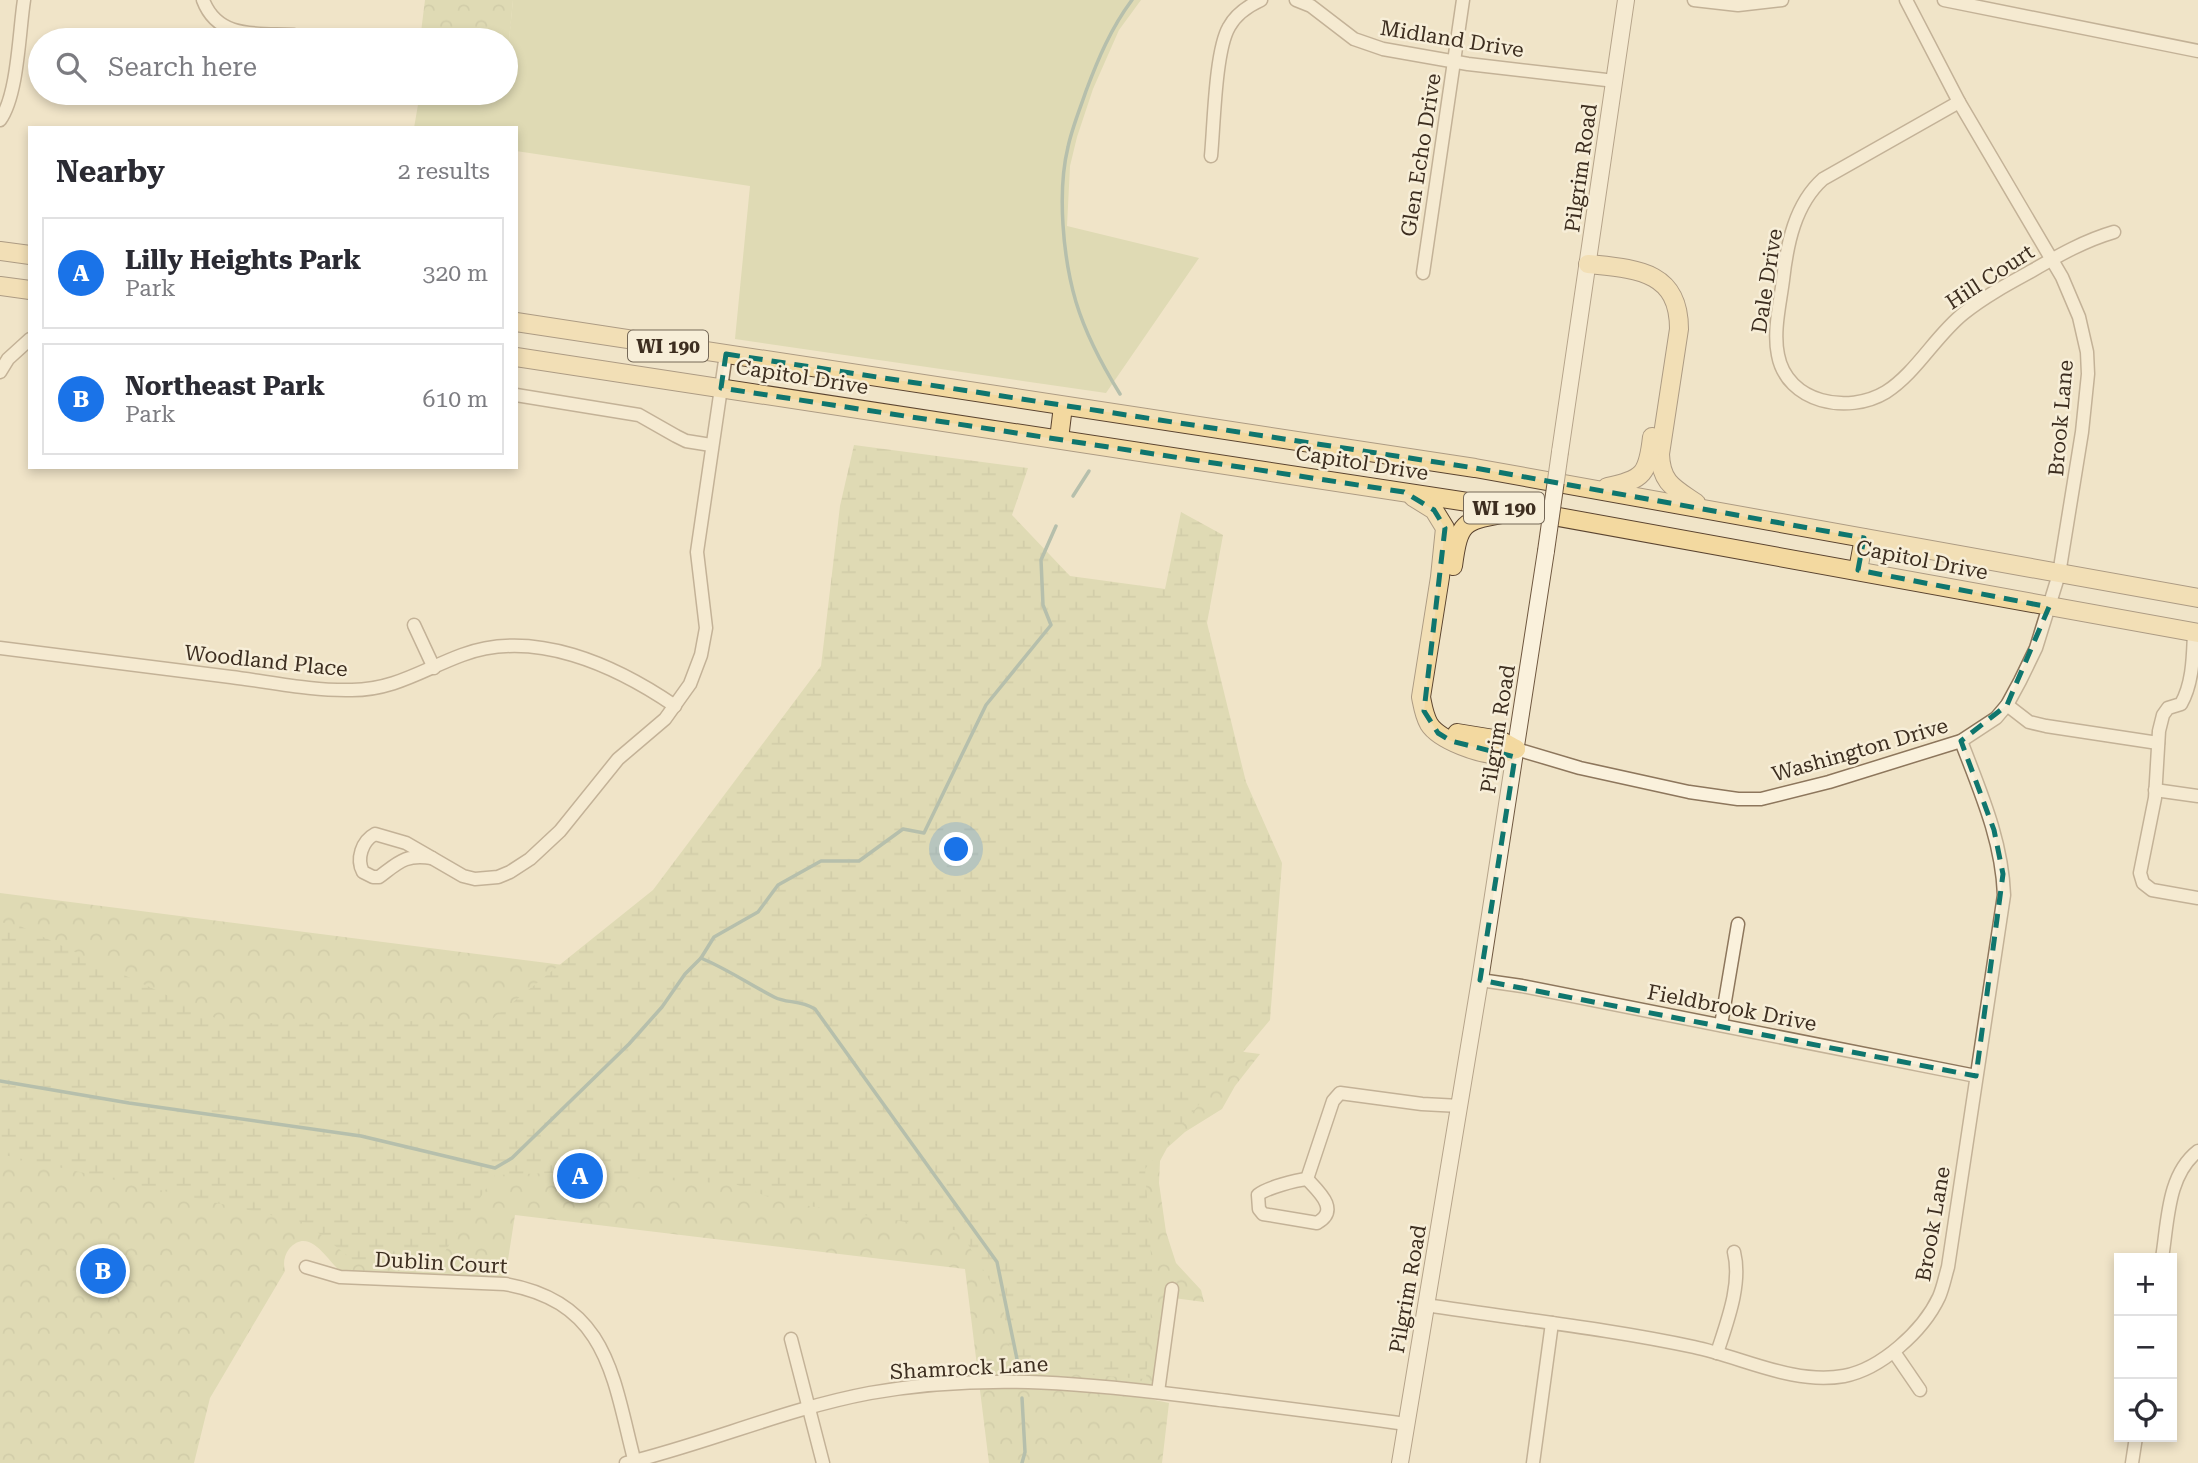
<!DOCTYPE html>
<meta charset="utf-8">
<style>
body{margin:0;font-family:"Roboto Serif",serif;background:#f2f2f3;color:#2b2b33}
.controls{position:absolute;right:21px;bottom:21px;display:grid;overflow:hidden;border-radius:0px;box-shadow:0 4px 10px #0003}
.controls button{width:63px;height:63px;display:grid;place-items:center;padding:0;border:0;border-bottom:2px solid #e1e1e2;background:#fff;color:#2b2b33;font:35px sans-serif}
.you{position:absolute;left:957px;top:850px;width:24px;height:24px;margin:-18px;border:5px solid #fff;border-radius:50%;background:#1a73e8;box-shadow:0 0 0 10px #1a73e833}
.badge{display:grid;place-items:center;width:46px;height:46px;border-radius:50%;background:#1a73e8;color:#fff;font-size:23px;font-weight:700}
.pin{position:absolute;translate:-50% -50%;border:4px solid #fff;box-shadow:0 2px 7px #0006}
.list{margin:0;padding:0;list-style:none}
h2{display:flex;justify-content:space-between;align-items:center;height:91px;margin:0;padding:0 28px;font-size:30px}
h2 small{font-size:23px;font-weight:400;color:#7c7c81}
.list li{display:grid;grid-template-columns:46px 1fr auto;gap:21px;align-items:center;box-sizing:border-box;height:112px;margin:0 14px 14px;padding:0 14px;border:2px solid #e1e1e2;border-radius:0px}
.list b{display:block;font-size:26px;white-space:nowrap}
.list p{margin:0;font-size:23px;white-space:nowrap;color:#7c7c81}
.list em{font-size:23px;font-style:normal;color:#7c7c81}
.icon{flex:none;width:38px;height:38px;fill:none;stroke:currentColor;stroke-width:2;stroke-linecap:round;stroke-linejoin:round}
.map{position:relative;flex:none;width:2198px;height:1463px;overflow:hidden}
.search{position:absolute;background:#fff;box-shadow:0 4px 10px #0003;left:28px;top:28px;width:490px;height:77px;display:flex;align-items:center;gap:18px;box-sizing:border-box;padding:0 24px;border-radius:38px;color:#7c7c81;font-size:26px}
.panel{position:absolute;background:#fff;box-shadow:0 4px 10px #0003;left:28px;top:126px;width:490px;height:343px;border-radius:0px}
.map>svg:first-child{display:block}
.grass{fill:#c9cf9b}
.forest{fill:url(#forest-crowns)}
.wetland{fill:url(#wetland-marsh)}
.lines{fill:none;stroke-linecap:round;stroke-linejoin:round}
.stream{stroke:#6f938a;stroke-width:3.5}
.minor-casing{stroke:#8d765c;stroke-width:15}
.secondary-casing{stroke:#6f573f;stroke-width:18}
.primary-casing{stroke:#5b4430;stroke-width:20}
.minor{stroke:#faf1dc;stroke-width:12}
.secondary{stroke:#faf1dc;stroke-width:16}
.primary{stroke:#f3d9a0;stroke-width:18}
.secondary-bridge-casing{stroke:#6f573f;stroke-width:18;stroke-linecap:butt}
.secondary-bridge{stroke:#faf1dc;stroke-width:16}
.marked{fill:none;stroke:#0f766e;stroke-width:5;stroke-dasharray:14 9;stroke-linejoin:round}
.labels{text-anchor:middle;dominant-baseline:central;stroke-width:5;stroke-linejoin:round;paint-order:stroke}
.shield{fill:#f7eed8;stroke:#756857;stroke-width:2}
.shield-label{font-size:19px;font-weight:bold;fill:#3d2e20}
.street-label{font-size:21px;fill:#3d2e20;stroke:#f7eed8}
</style>
<div class="map">
<svg width="2198" height="1463" viewBox="0 0 2198 1463">
<defs>
<pattern id="forest-crowns" width="20" height="18" patternUnits="userSpaceOnUse" patternTransform="scale(1.75)"><rect width="20" height="18" fill="#c9cf9b"/><path d="M2 6a3 3 0 1 1 6 0M12 15a3 3 0 1 1 6 0" fill="none" stroke="#aeb285"/></pattern>
<pattern id="wetland-marsh" width="20" height="14" patternUnits="userSpaceOnUse" patternTransform="scale(1.75)"><rect width="20" height="14" fill="#c9cf9b"/><path d="M1 5h8M5 5V1M11 12h8M15 12V8" fill="none" stroke="#aeb285"/></pattern>
</defs>
<rect width="100%" height="100%" fill="#f0e4c8"/>
<path class="grass" d="M513 0H1141L1119 30 1093 89 1077 137 1070 166 1067 226 1199 258 1106 393 735 339 750 186 516 151V128H414L420 93H506V50H508Z"/>
<g class="forest">
<path d="M425 0H513L508 50H506V40H420Z"/>
<path d="M0 893 1260 1054 1235 1086 1222 1109 1185 1132 1167 1148 1160 1161 1159 1183 1166 1232 1176 1263 1201 1290 1204 1302 1166 1297 1150 1399 1169 1403 1162 1463H989L965 1269 515 1215 505 1279 343 1273C329 1265 311 1224 289 1249 284 1256 283 1263 285 1271L210 1398 194 1463H0Z"/>
</g>
<path class="wetland" d="M854 445 1028 468 1012 515 1070 576 1165 589 1181 512 1223 535 1207 623 1246 782 1282 863 1270 1020 1145 1169 1153 1284 1146 1379 1013 1369 1002 1301 960 1231 779 1201 735 1184 551 1173 495 1175 440 1259 353 1260 306 1223 0 1154V922L20 926 228 1024 491 1020 653 890 821 666 840 506Z"/>
<g class="lines">
<g class="stream">
<path d="M1120 394C1102 365 1086 335 1076 302 1063 258 1057 192 1068 147 1072 128 1080 109 1086 91 1098 59 1111 28 1132 0"/>
<path d="M1073 496 1089 471"/>
<path d="M701 958C727 969 749 984 774 997 787 1004 799 999 815 1009L997 1262 1018 1364"/>
<path d="M0 1081 129 1103 361 1136 495 1168 512 1158 629 1044 662 1007 685 974 701 958 714 937 758 912 778 885 821 861H859L903 829 924 833 986 705 1051 625 1043 605 1041 560 1056 526"/>
<path d="M1022 1398 1025 1452 1022 1463"/>
</g>
<g class="minor-casing">
<g id="minor">
<path d="M203 0C218 40 258 33 294 35"/>
<path d="M1296 0 1311 6 1354 39 1383 49 1468 64 1615 81"/>
<path d="M1694 0 1738 5 1782 0"/>
<path d="M1944 0 2198 51"/>
<path d="M1959 102 1823 179C1795 204 1787 244 1783 280 1780 304 1773 331 1778 355 1787 403 1848 415 1886 392 1916 373 1936 335 1964 313 1984 297 2006 285 2028 273 2056 257 2083 241 2114 232"/>
<path d="M0 120C18 95 19 32 24 0"/>
<path d="M1211 156C1214 126 1215 51 1229 27 1236 14 1248 6 1261 0"/>
<path d="M1423 273 1463 0"/>
<path d="M0 372 8 359 30 339"/>
<path d="M516 395 639 415 676 436 686 441 711 445"/>
<path d="M414 625 434 668"/>
<path d="M2194 633C2193 656 2193 683 2181 704L2168 708 2163 715 2159 731 2155 798 2140 873 2143 883 2152 890 2198 898"/>
<path d="M0 648C77 658 154 668 231 677 271 682 312 691 352 690 394 690 424 669 462 655 534 628 615 665 675 706"/>
<path d="M2007 705 2029 722 2046 726 2158 743"/>
<path d="M1516 749 1580 768 1689 792 1738 799H1761L1829 782 1961 741 1996 718 2007 705 2020 681 2036 648 2059 574 2082 432 2088 374 2087 352 2079 317 2062 277 1959 102 1906 0"/>
<path d="M2155 790 2198 796"/>
<path d="M375 834 406 843 432 858C405 854 399 862 379 877H373L363 872C356 859 362 841 375 834Z"/>
<path d="M432 858 463 876 475 879 498 877 510 872 530 859 560 831 618 759 665 719 690 684 701 655 706 628 697 552 726 354"/>
<path d="M1480 980 1522 986 1976 1076"/>
<path d="M1721 1025 1738 924"/>
<path d="M1307 1179 1333 1101 1340 1093 1422 1104 1460 1106"/>
<path d="M1307 1179C1319 1192 1340 1210 1317 1223L1263 1214 1259 1209 1258 1195C1266 1188 1296 1180 1307 1179Z"/>
<path d="M2162 1258C2168 1222 2167 1175 2198 1151"/>
<path d="M306 1267 340 1277 505 1284C609 1302 613 1379 635 1463"/>
<path d="M1426 1305C1515 1319 1606 1328 1694 1347 1742 1357 1793 1385 1844 1376 1881 1369 1923 1331 1939 1297 1943 1288 1945 1277 1948 1267L2004 895C2002 840 1980 791 1961 741"/>
<path d="M791 1339 823 1463"/>
<path d="M1894 1352 1920 1390"/>
<path d="M1717 1353C1727 1322 1742 1284 1734 1252"/>
<path d="M1158 1392 1172 1289"/>
<path d="M626 1463C709 1443 785 1409 870 1393 989 1372 1094 1384 1212 1399 1276 1407 1341 1415 1406 1424"/>
<path d="M1533 1463 1552 1323"/>
<path d="M2132 1463 2136 1437"/>
</g>
</g>
<g class="secondary-casing">
<g id="secondary">
<path d="M1560 452 1626 0"/>
<path d="M1400 1463 1480 980 1546 551"/>
</g>
</g>
<g class="primary-casing">
<g id="primary">
<path d="M0 251 30 255"/>
<path d="M1588 264C1635 269 1679 270 1679 329L1660 454C1661 483 1674 488 1696 503"/>
<path d="M0 286 30 290"/>
<path d="M516 322 1475 468 2198 598"/>
<path d="M516 357 1520 510 2198 633"/>
<path d="M1059 439 1063 406"/>
<path d="M1607 487C1644 480 1648 473 1652 437"/>
<path d="M1413 497 1434 510 1445 528 1440 577 1421 697C1423 707 1424 715 1429 724 1439 740 1482 756 1500 754 1505 753 1511 751 1516 749"/>
<path d="M1453 566C1459 520 1464 521 1507 513"/>
<path d="M1858 570 1864 538"/>
<path d="M1457 733 1500 740 1516 749"/>
</g>
</g>
<use href="#minor" class="minor"/>
<use href="#secondary" class="secondary"/>
<use href="#primary" class="primary"/>
<g class="secondary-bridge-casing">
<path id="secondary-bridge" d="M1546 551 1560 452"/>
</g>
<use href="#secondary-bridge" class="secondary-bridge"/>
</g>
<path d="M0 0H2198V1463H0ZM726 354 1475 468 1864 538 1858 570 2049 607 2007 705 1961 741 1994 830 2003 874 1976 1076 1480 980 1515 757 1451 741 1438 733 1424 711 1445 528 1434 510 1404 492 721 388Z" fill="#f0e4c8" fill-opacity=".55" fill-rule="evenodd"/>
<path class="marked" d="M726 354 1475 468 1864 538 1858 570 2049 607 2007 705 1961 741 1994 830 2003 874 1976 1076 1480 980 1515 757 1451 741 1438 733 1424 711 1445 528 1434 510 1404 492 721 388Z"/>
<g class="labels">
<g class="shield">
<rect x="628" y="330.5" width="80" height="31" rx="5"/>
<rect x="1464" y="492.5" width="80" height="31" rx="5"/>
</g>
<g class="shield-label">
<text x="668" y="346">WI 190</text>
<text x="1504" y="508">WI 190</text>
</g>
<g class="street-label">
<text transform="translate(1452 39) rotate(9)">Midland Drive</text>
<text transform="translate(1421 155) rotate(-81)">Glen Echo Drive</text>
<text transform="translate(1581 168) rotate(-82)">Pilgrim Road</text>
<text transform="translate(1990 277) rotate(-33)">Hill Court</text>
<text transform="translate(1767 281) rotate(-81)">Dale Drive</text>
<text transform="translate(802 377) rotate(9)">Capitol Drive</text>
<text transform="translate(2061 418) rotate(-85)">Brook Lane</text>
<text transform="translate(1362 463) rotate(9)">Capitol Drive</text>
<text transform="translate(1922 560) rotate(11)">Capitol Drive</text>
<text transform="translate(266 661) rotate(6)">Woodland Place</text>
<text transform="translate(1498 729) rotate(-81)">Pilgrim Road</text>
<text transform="translate(1860 750) rotate(-16)">Washington Drive</text>
<text transform="translate(1732 1008) rotate(11)">Fieldbrook Drive</text>
<text transform="translate(1933 1224) rotate(-80)">Brook Lane</text>
<text transform="translate(441 1263) rotate(3)">Dublin Court</text>
<text transform="translate(1408 1289) rotate(-80)">Pilgrim Road</text>
<text transform="translate(969 1368) rotate(-3)">Shamrock Lane</text>
</g>
</g>
</svg>
<div class="controls">
<button>+</button>
<button>−</button>
<button><svg class="icon" aria-label="locate" viewBox="0 0 24 24"><circle cx="12" cy="12" r="6"/><path d="M12 2v4M12 18v4M2 12h4M18 12h4"/></svg></button>
</div>
<div class="you"></div>
<div class="pin badge" style="left:580px;top:1176px">A</div>
<div class="pin badge" style="left:103px;top:1271px">B</div>
<div class="search"><svg class="icon" aria-label="search" viewBox="0 0 24 24"><circle cx="10" cy="10" r="6"/><path d="M15 15l6 6"/></svg>Search here</div>
<section class="panel">
<h2>Nearby<small>2 results</small></h2>
<ul class="list">
<li><span class="badge">A</span><div><b>Lilly Heights Park</b><p>Park</p></div><em>320 m</em></li>
<li><span class="badge">B</span><div><b>Northeast Park</b><p>Park</p></div><em>610 m</em></li>
</ul>
</section>
</div>
